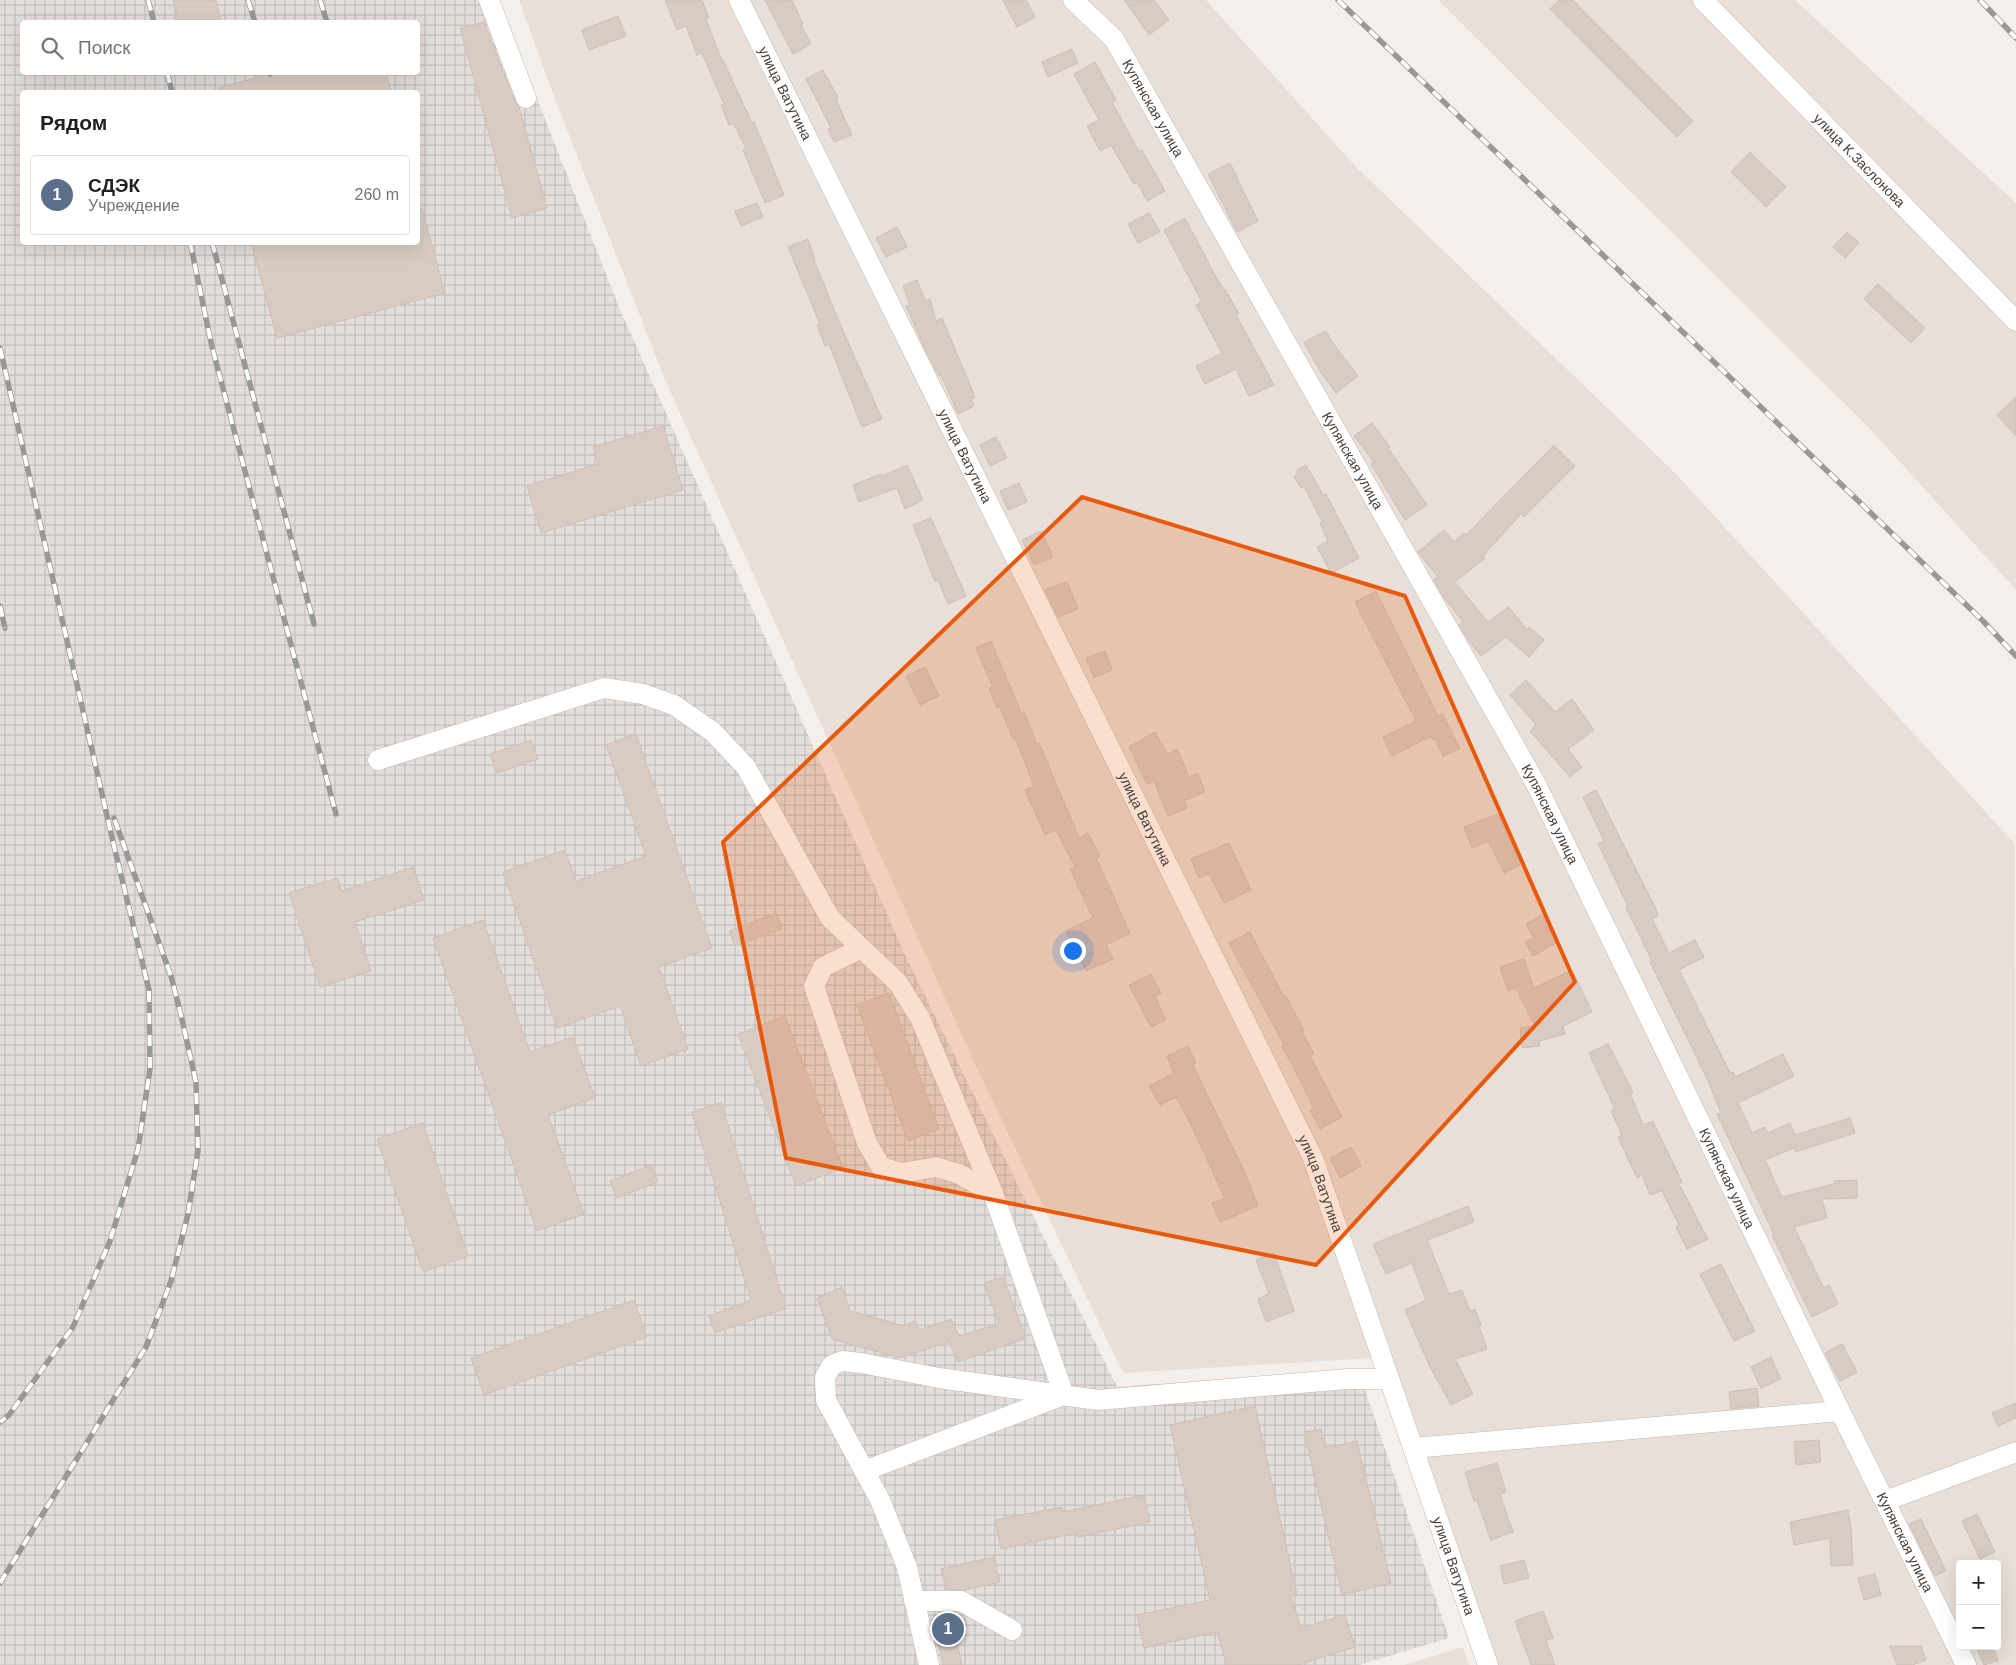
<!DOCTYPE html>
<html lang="ru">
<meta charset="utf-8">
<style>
body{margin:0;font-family:Helvetica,sans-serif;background:#f2f2f2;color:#202124}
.controls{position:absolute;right:15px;bottom:15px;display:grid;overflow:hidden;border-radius:5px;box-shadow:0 5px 20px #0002}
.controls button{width:45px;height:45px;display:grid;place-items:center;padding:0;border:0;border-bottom:1px solid #e0e0e0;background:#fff;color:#202124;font:25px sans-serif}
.you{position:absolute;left:1072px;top:950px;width:18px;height:18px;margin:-12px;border:4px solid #fff;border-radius:50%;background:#1a73e8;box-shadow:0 0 0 8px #1a73e833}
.badge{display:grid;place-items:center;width:32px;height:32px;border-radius:50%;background:#ec293a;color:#fff;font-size:16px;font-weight:700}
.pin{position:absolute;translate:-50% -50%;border:2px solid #fff;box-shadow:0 1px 5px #0006}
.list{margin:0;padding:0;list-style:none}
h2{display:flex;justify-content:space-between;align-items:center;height:65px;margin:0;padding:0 20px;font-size:21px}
h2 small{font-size:16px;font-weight:400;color:#757577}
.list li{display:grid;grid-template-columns:32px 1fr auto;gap:15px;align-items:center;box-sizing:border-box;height:80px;margin:0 10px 10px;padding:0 10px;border:1px solid #e0e0e0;border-radius:5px}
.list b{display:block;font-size:19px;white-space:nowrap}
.list p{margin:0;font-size:16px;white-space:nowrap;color:#757577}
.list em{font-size:16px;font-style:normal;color:#757577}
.icon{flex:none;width:28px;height:28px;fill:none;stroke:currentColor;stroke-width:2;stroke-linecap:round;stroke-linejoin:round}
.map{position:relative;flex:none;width:2016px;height:1665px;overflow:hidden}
.search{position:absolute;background:#fff;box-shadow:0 5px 20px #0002;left:20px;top:20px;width:400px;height:55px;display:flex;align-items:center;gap:12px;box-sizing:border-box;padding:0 18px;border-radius:5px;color:#757577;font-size:19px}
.panel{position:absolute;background:#fff;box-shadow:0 5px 20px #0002;left:20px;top:90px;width:400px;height:155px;border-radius:5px}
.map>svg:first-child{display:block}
.residential{fill:#e7dfd8;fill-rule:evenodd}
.industrial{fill:url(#industrial-grid);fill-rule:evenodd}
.building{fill:#d8cbc3;stroke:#cfbeb4}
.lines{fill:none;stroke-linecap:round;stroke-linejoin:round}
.minor-casing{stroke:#c2b7b0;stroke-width:21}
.minor{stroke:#fff;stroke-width:20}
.rail-casing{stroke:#989898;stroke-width:5.5}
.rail{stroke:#fff;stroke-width:4;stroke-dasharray:11;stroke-linecap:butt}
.marked{fill:#e8590c;fill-opacity:0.2;stroke:#e8590c;stroke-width:4;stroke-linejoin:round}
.labels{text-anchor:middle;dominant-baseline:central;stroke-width:5;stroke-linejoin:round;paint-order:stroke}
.street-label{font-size:14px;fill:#473e38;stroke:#fff}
</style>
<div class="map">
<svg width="2016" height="1665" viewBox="0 0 2016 1665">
<defs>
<pattern id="industrial-grid" width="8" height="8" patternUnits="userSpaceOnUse" patternTransform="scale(1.25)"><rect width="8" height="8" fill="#e4dedb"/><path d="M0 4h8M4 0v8" fill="none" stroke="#c5c0bd"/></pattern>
</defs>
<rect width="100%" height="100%" fill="#f4efea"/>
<g class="residential">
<path d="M519 0H1206L1354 165 1675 473 2015 844 2016 1665H1497L1390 1357 1123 1373 974 1062 666 382 553 94ZM1960 1564H1997V1646H1960Z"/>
<path d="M1438 0H1795L2016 203V590L1872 431Z"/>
<path d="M1463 1647 1469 1665H1404Z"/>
</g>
<path class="industrial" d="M0 0H498L619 307 906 957 1117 1387 1358 1369 1449 1638 1359 1665H0ZM22 22H418V72H22ZM22 92H418V242H22Z"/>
<g class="building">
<path d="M173 0H216L221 22H178Z"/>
<path d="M665 0H702L709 18 706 19 722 61 723 60 752 123 754 122 784 195 765 203 743 150 746 148 733 123 729 125 721 105 724 104 702 53 697 55 686 26 677 30Z"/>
<path d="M765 0H792L803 24 801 25 811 44 793 54Z"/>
<path d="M1003 0H1026L1035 17 1017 27Z"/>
<path d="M1124 0H1154L1169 20 1149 35Z"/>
<path d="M1559 0H1573L1693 121 1677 137 1550 9Z"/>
<path d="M618 16 626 36 589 50 582 30Z"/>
<path d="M484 22 515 102 519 107 547 208 512 218 460 28Z"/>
<path d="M1072 49 1078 63 1048 77 1042 62Z"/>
<path d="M1095 62 1116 100 1112 102 1139 152 1142 150 1165 191 1147 201 1137 182 1134 184 1111 145 1100 151 1087 126 1099 120 1074 74Z"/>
<path d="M823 70 838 98 836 100 852 135 834 142 828 129 831 128 806 79Z"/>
<path d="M276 72H386L391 92H219L218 88Z"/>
<path d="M1750 152 1786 187 1766 207 1731 172Z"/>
<path d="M1230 163 1258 221 1237 232 1208 174Z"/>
<path d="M757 203 763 217 741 226 735 211Z"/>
<path d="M418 209H422L445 293 277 338 251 242H418Z"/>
<path d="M1149 213 1160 232 1138 243 1128 224Z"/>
<path d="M1185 218 1217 279 1224 290 1225 289 1239 314 1236 315 1274 385 1249 396 1236 369 1205 384 1196 366 1222 353 1196 305 1202 302 1164 230Z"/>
<path d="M897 227 907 247 886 257 876 238Z"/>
<path d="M1847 232 1859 243 1845 258 1833 247Z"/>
<path d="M808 239 815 259 814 260 837 317 882 419 862 427 829 344 825 346 817 325 820 324 788 247Z"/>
<path d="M917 280 925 300 930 299 936 321 942 318 975 397 971 399 974 406 958 414 941 375 939 376 925 349 906 306 910 305 903 286Z"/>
<path d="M1878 284 1925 328 1911 343 1864 299Z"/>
<path d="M1326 331 1332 342 1358 376 1336 393 1321 373 1304 342Z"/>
<path d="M2016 397V436L1997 415Z"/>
<path d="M1372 423 1390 447 1388 448 1427 505 1405 520 1371 464 1374 462 1354 436Z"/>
<path d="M663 426 683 490 541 533 527 486 598 464 593 447Z"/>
<path d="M996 437 1007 458 990 466 980 445Z"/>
<path d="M1554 445 1575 466 1524 517 1521 514 1483 556 1485 558 1455 582 1488 622 1509 607 1527 630 1529 627 1544 640 1529 657 1506 637 1481 656 1467 638 1459 625 1463 622 1443 596 1434 580 1438 577 1418 552 1444 530 1454 542 1464 533 1466 535Z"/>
<path d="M907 465 923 500 905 509 897 488 859 502 853 485 881 474 882 476Z"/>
<path d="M1306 465 1324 496 1326 494 1359 558 1331 573 1317 547 1328 541 1320 523 1322 522 1304 486 1301 488 1294 477 1298 474 1297 470Z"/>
<path d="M1019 483 1027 502 1008 510 1000 491Z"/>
<path d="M931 518 966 596 948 604 938 580 935 582 913 525Z"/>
<path d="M1041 531 1053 557 1034 565 1022 540Z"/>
<path d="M1067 582 1078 609 1058 617 1045 590Z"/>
<path d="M1376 591 1438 716 1442 713 1460 749 1443 756 1435 739 1433 740 1431 736 1392 756 1383 737 1416 721 1355 602Z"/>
<path d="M991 641 1021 713 1024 712 1037 744 1039 743 1079 838 1088 833 1100 856 1096 858 1130 933 1106 945 1113 959 1086 971 1066 931 1093 918 1070 869 1075 867 1056 830 1045 835 1025 790 1034 786 1015 738 1013 739 1000 707 997 708 989 688 993 687 976 648Z"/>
<path d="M1105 651 1112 670 1094 678 1086 658Z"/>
<path d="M925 667 939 696 920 705 906 676Z"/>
<path d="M1526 680 1555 712 1572 699 1594 730 1568 749 1582 767 1570 777 1530 731 1536 725 1510 695Z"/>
<path d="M1155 732 1167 754 1177 749 1189 777 1198 773 1205 792 1184 801 1187 808 1168 816 1154 781 1147 784 1129 747Z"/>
<path d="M636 734 712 948 659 967 688 1049 641 1066 620 1006 557 1028 503 872 565 850 576 881 646 856 606 745Z"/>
<path d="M531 740 538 759 497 773 490 754Z"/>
<path d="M1596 790 1655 907 1658 916 1652 919 1669 953 1695 940 1704 957 1679 970 1730 1073 1733 1072 1735 1077 1783 1054 1794 1076 1738 1103 1752 1133 1765 1127 1768 1133 1790 1123 1795 1135 1850 1118 1855 1133 1795 1152 1794 1148 1765 1160 1782 1197 1834 1184V1181L1857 1180V1198L1822 1199 1827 1218 1794 1227 1824 1288 1829 1285 1838 1304 1812 1317 1772 1235 1774 1234 1717 1114 1721 1113 1709 1083 1650 962 1652 961 1626 908 1628 906 1598 844 1604 841 1583 797Z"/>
<path d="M1498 814 1520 865 1504 873 1488 841 1472 848 1464 827Z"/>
<path d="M1229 843 1251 890 1224 903 1209 874 1199 878 1191 859Z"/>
<path d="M413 867 424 900 355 922 371 971 320 987 289 893 337 878 342 891Z"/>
<path d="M777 913 782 929 735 946 729 931Z"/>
<path d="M1542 915 1556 943 1533 956 1525 942 1534 938 1526 924Z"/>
<path d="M483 920 530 1052 573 1037 595 1098 548 1115 584 1214 537 1231 433 938Z"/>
<path d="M1250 932 1284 997 1286 996 1304 1030 1302 1032 1314 1054 1310 1056 1342 1117 1320 1129 1310 1110 1313 1108 1303 1086 1282 1046 1284 1045 1229 943Z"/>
<path d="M1524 959 1534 988 1572 970 1592 1012 1563 1026 1565 1034 1539 1041 1540 1046 1522 1048 1520 1028 1535 1026 1516 988 1508 991 1500 967Z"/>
<path d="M1151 974 1161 993 1155 996 1166 1020 1151 1027 1129 985Z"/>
<path d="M889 993 939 1129 908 1141 857 1005Z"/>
<path d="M785 1016 843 1168 796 1186 738 1034Z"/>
<path d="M1608 1044 1633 1092 1630 1093 1643 1125 1653 1121 1682 1182 1679 1184 1708 1239 1687 1249 1676 1227 1679 1225 1662 1191 1650 1195 1642 1175 1637 1178 1618 1137 1622 1135 1611 1111 1615 1109 1589 1053Z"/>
<path d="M1188 1046 1196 1063 1193 1065 1245 1173 1258 1206 1220 1222 1212 1203 1225 1198 1188 1119 1176 1097 1160 1105 1149 1086 1174 1073 1167 1056Z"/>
<path d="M721 1103 786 1308 715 1333 709 1316 751 1300 692 1112Z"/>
<path d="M423 1123 468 1256 423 1272 377 1139Z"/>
<path d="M1351 1147 1361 1166 1340 1178 1330 1158Z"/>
<path d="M651 1165 658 1182 617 1198 610 1181Z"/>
<path d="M1468 1206 1474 1222 1427 1240 1449 1294 1462 1290 1470 1311 1475 1309 1481 1325 1479 1326 1487 1349 1455 1359 1473 1394 1451 1405 1430 1367 1405 1310 1426 1300 1412 1263 1386 1274 1373 1244Z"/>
<path d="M1274 1253 1294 1311 1266 1322 1258 1299 1269 1294 1256 1260Z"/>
<path d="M1721 1264 1755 1331 1734 1341 1700 1274Z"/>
<path d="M1003 1277 1026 1338 958 1362 949 1342 900 1358 832 1339 817 1298 842 1287 850 1311 904 1326 915 1321 919 1330 951 1319 959 1336 999 1324 984 1283Z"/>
<path d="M634 1300 647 1337 484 1395 471 1358Z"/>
<path d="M1842 1344 1857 1372 1840 1381 1825 1353Z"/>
<path d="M1771 1357 1781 1379 1761 1388 1751 1367Z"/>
<path d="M1757 1388 1759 1406 1731 1409 1729 1392Z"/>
<path d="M2016 1403V1418L1998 1426 1992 1413Z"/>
<path d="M1255 1406 1297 1595 1291 1596 1301 1628 1345 1615 1355 1647 1298 1665H1227L1217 1632 1144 1648 1137 1615 1210 1600 1170 1425Z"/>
<path d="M1321 1429 1325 1448 1357 1441 1391 1583 1342 1595 1304 1432Z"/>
<path d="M1819 1440 1821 1462 1796 1465 1794 1442Z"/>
<path d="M1497 1463 1506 1492 1500 1494 1513 1532 1491 1540 1477 1501H1474L1465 1472Z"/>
<path d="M1144 1495 1150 1522 1078 1537 1077 1533 1001 1549 995 1520 1062 1507 1063 1512Z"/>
<path d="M1848 1510 1851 1529 1853 1565 1831 1566 1830 1538 1794 1545 1790 1522Z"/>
<path d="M1977 1514 1995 1552 1980 1559 1962 1521Z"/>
<path d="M1921 1519 1946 1571 1935 1576 1909 1524Z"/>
<path d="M994 1557 1000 1582 965 1590 946 1589 941 1569Z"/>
<path d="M1524 1560 1529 1578 1504 1584 1500 1566Z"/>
<path d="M1875 1574 1881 1595 1864 1600 1858 1578Z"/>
<path d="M1543 1611 1553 1638 1546 1640 1555 1665H1531L1515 1621Z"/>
<path d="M950 1614 962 1665H943L932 1619Z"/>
<path d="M1890 1646H1921L1926 1660 1912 1665H1897Z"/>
<path d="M1976 1646H1992L1998 1660 1984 1665Z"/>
</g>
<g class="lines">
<g class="minor-casing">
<g id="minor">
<path d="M489 0 526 98"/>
<path id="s1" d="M739 0 1313 1158 1488 1665"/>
<path id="s2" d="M1073 0 1114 39 1536 784 1840 1411 1966 1665"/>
<path id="s3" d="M1703 0 2016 321"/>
<path d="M378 760 604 688 643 694 674 705 713 732 746 767 830 918 898 983 920 1018 993 1193 1064 1395 864 1471"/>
<path d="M862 948 823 967 814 986 867 1143 881 1167 901 1173 936 1167 959 1174 993 1193"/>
<path d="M1413 1448 1840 1411"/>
<path d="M1885 1501 2016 1452"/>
<path d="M914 1601H961L1012 1630"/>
<path d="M929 1665 907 1567 880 1500 826 1400 825 1377 832 1365 842 1361 861 1363 939 1378 1098 1400 1347 1379H1389"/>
</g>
</g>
<use href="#minor" class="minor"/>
<g class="rail-casing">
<g id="rail">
<path d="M148 0 154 22"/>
<path d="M248 0 255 22"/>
<path d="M320 0 327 22"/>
<path d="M1338 0 1983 621 2016 656"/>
<path d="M1980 0 2016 38"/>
<path d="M167 72 172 92"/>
<path d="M269 72 270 74"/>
<path d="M190 242 212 347 336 814"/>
<path d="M212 242 314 624"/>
<path d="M0 348 113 842 149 990 150 1069 138 1149 110 1241 73 1327 9 1415 0 1422"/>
<path d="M0 606 5 628"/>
<path d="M0 1583 146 1347 171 1281 188 1214 198 1151 196 1082 181 1015 171 976 114 818"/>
</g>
</g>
<use href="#rail" class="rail"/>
</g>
<path class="marked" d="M1082 497 1405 596 1575 982 1316 1265 786 1158 723 842Z"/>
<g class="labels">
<g class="street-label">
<text stroke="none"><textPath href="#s1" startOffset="104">улица Ватутина</textPath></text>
<text stroke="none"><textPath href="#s2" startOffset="136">Купянская улица</textPath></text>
<text stroke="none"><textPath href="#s3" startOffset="224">улица К.Заслонова</textPath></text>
<text stroke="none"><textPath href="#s1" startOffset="509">улица Ватутина</textPath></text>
<text stroke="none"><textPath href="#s2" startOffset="541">Купянская улица</textPath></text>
<text stroke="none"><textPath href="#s2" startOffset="946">Купянская улица</textPath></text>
<text stroke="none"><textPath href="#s1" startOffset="914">улица Ватутина</textPath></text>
<text stroke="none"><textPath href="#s2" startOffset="1351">Купянская улица</textPath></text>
<text stroke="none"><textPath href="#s1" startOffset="1319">улица Ватутина</textPath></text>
<text stroke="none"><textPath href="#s2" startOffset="1756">Купянская улица</textPath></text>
<text stroke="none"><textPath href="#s1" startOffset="1724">улица Ватутина</textPath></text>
</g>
</g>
</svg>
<div class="controls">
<button>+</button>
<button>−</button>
</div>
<div class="you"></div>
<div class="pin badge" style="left:948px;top:1629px;background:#5c6f8a">1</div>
<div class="search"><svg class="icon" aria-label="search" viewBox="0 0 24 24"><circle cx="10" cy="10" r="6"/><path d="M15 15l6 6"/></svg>Поиск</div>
<section class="panel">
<h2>Рядом<small></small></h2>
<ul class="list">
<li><span class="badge" style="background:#5c6f8a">1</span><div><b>СДЭК</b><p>Учреждение</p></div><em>260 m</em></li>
</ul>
</section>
</div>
